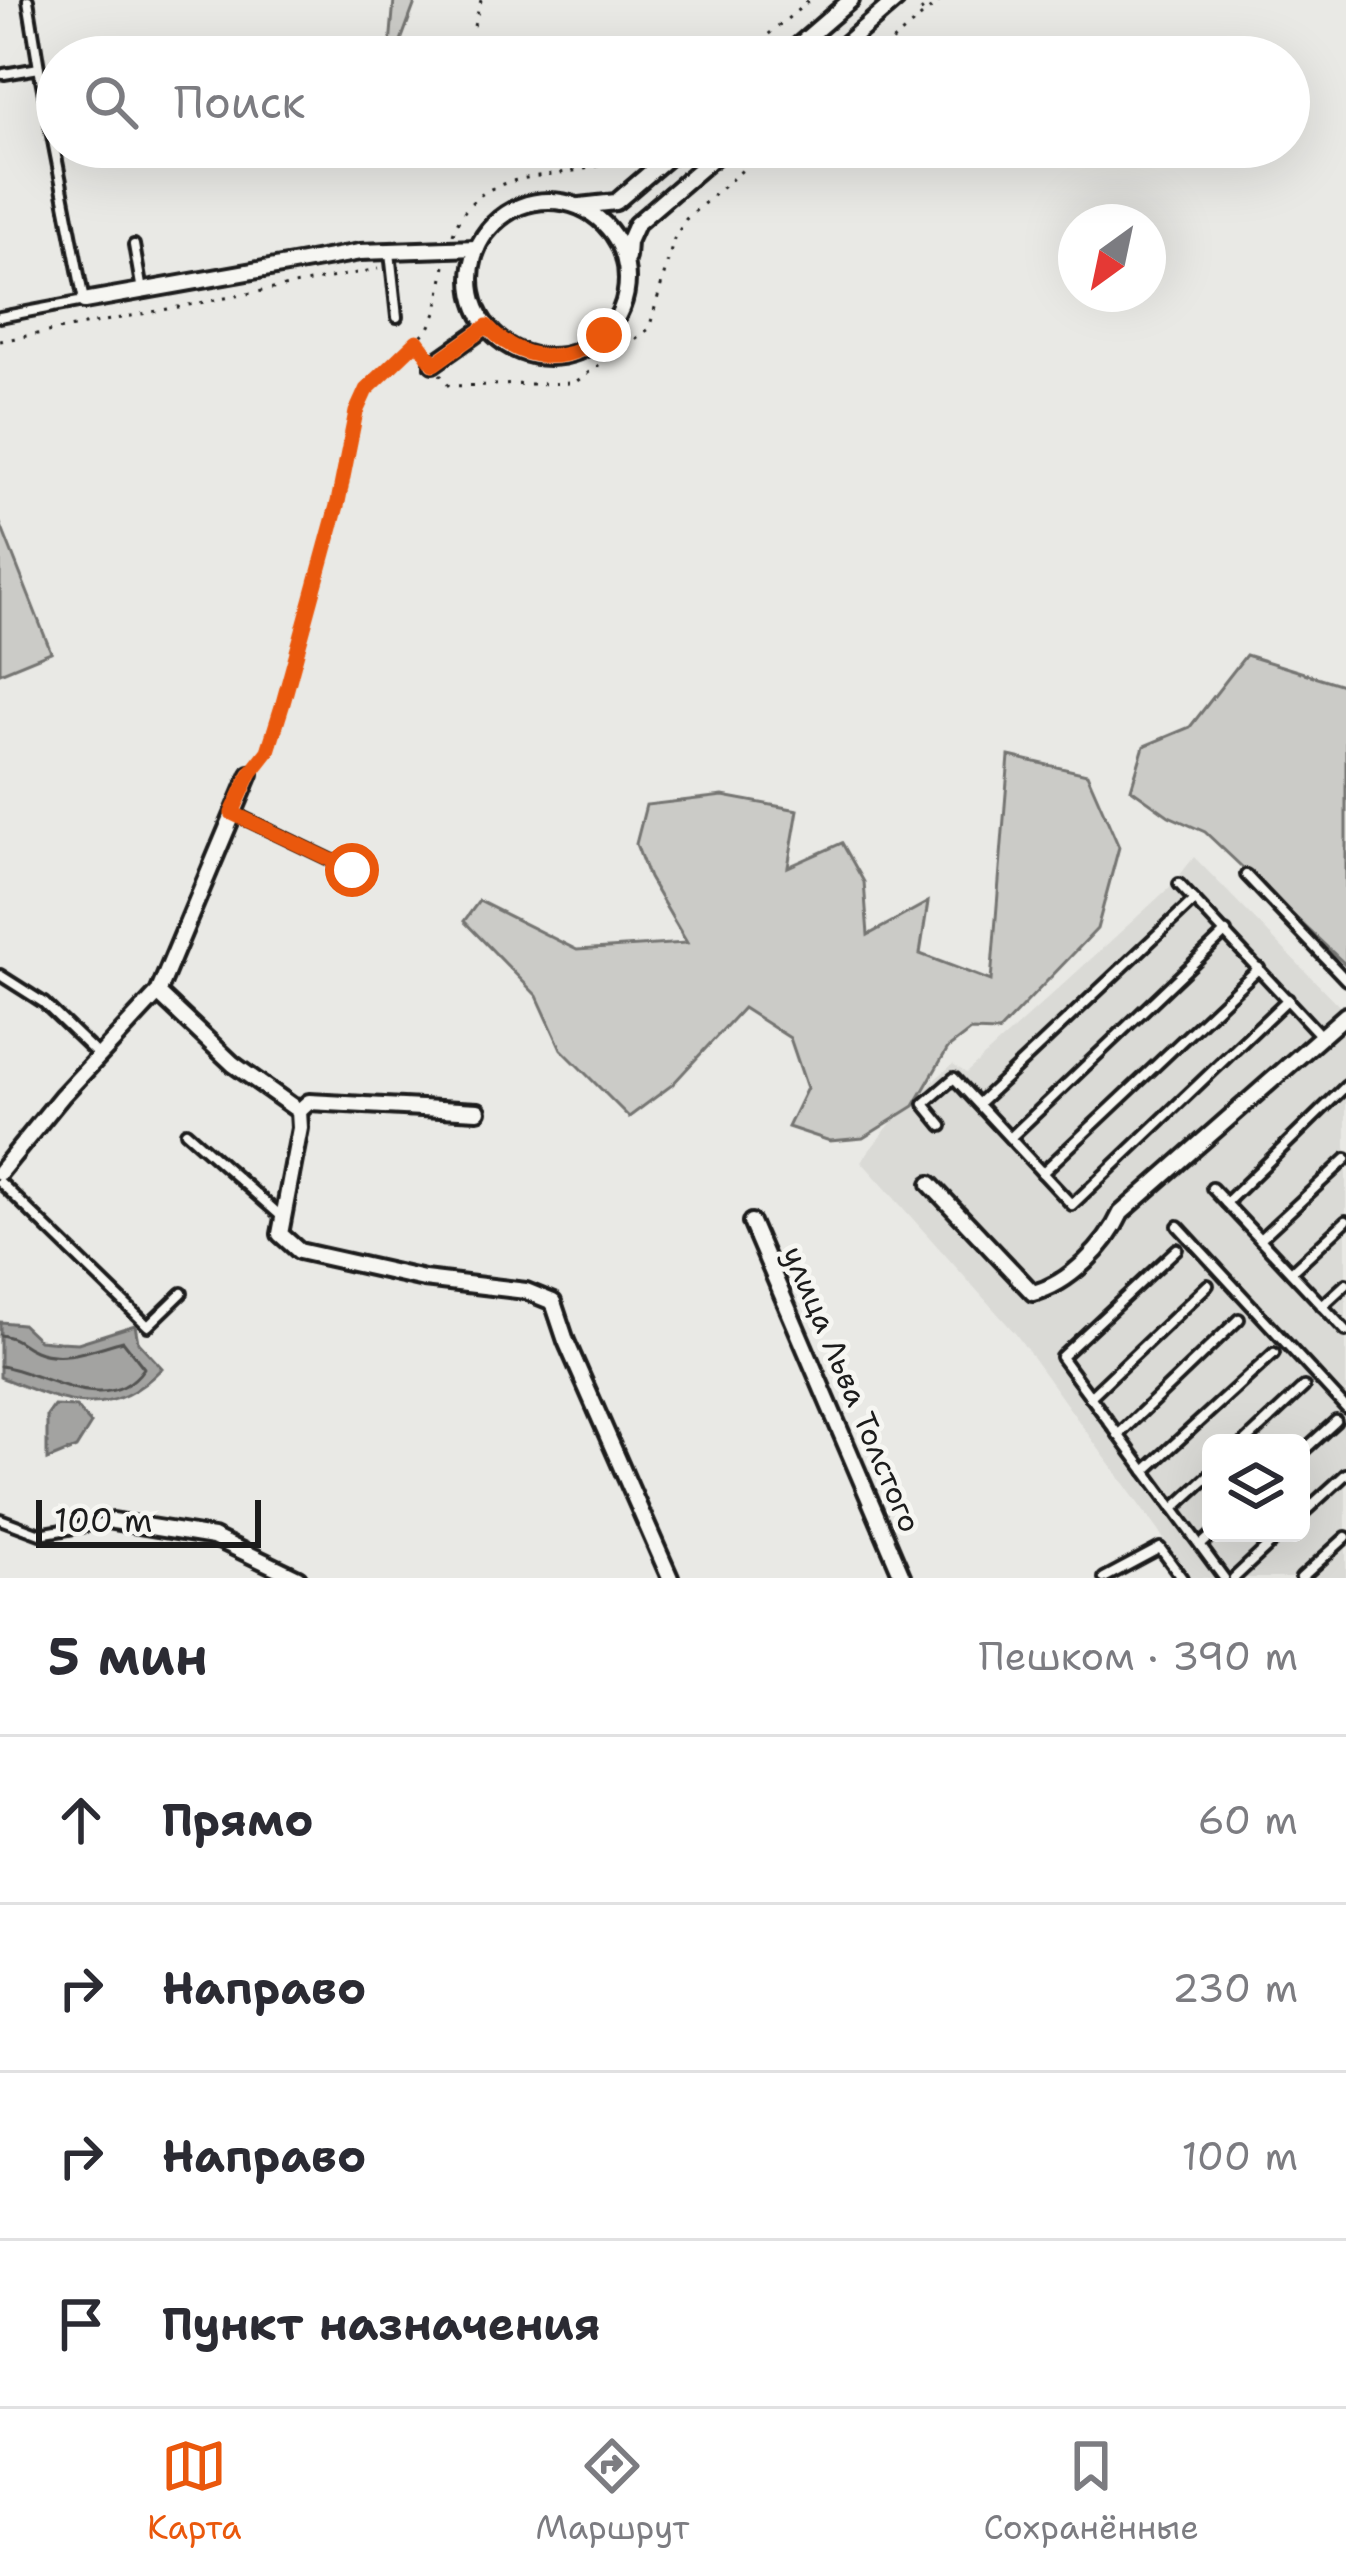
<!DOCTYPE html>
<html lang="ru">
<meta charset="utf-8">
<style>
body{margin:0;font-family:"Shantell Sans",sans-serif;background:#f2f2f3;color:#2b2b33}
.controls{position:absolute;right:36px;bottom:36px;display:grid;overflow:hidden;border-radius:18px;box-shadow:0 12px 48px #0002}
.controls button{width:108px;height:108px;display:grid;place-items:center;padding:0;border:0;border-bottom:3px solid #e1e1e2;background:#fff;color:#2b2b33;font:60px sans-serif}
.compass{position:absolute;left:1058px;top:204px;width:108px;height:108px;border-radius:50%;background:#fff;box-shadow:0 12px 48px #0002;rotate:213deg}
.scale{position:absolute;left:36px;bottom:30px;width:225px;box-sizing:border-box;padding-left:12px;border:6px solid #1c1c1c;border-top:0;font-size:33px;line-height:42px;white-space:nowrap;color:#1c1c1c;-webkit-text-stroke:9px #f6f6f2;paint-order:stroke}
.stop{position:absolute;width:36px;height:36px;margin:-27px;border:9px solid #ea580c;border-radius:50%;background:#fff}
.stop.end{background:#ea580c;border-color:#fff;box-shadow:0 3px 12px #0008}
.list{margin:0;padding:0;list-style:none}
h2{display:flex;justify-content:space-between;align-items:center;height:156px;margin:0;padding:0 48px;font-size:51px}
h2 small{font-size:39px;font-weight:400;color:#7c7c81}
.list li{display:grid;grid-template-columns:78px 1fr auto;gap:36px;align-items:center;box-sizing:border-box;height:168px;padding:0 48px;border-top:3px solid #e1e1e2}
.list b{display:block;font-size:45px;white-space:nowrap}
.list em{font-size:39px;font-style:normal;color:#7c7c81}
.icon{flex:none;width:66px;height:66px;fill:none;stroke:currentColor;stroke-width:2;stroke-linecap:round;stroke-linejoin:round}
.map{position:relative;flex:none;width:1346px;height:1578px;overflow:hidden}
.search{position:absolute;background:#fff;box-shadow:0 12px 48px #0002;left:36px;right:36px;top:36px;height:132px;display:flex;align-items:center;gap:30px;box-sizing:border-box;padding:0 42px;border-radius:66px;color:#7c7c81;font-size:45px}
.sheet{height:828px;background:#fff}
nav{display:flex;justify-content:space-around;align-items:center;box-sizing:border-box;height:168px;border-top:3px solid #e1e1e2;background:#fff;font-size:33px;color:#7c7c81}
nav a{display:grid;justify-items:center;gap:6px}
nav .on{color:#ea580c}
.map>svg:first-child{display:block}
.built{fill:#dadad6;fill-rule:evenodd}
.green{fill:#cbcbc7;stroke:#747472;stroke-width:3}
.water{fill:#a3a3a1;stroke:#6d6d6c;stroke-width:3}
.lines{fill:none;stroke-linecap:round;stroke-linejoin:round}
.shore{stroke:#525251;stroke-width:3}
.lane-casing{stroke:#1c1c1c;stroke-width:16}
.street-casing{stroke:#1c1c1c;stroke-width:22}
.path{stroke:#1c1c1c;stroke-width:3;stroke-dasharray:3 9;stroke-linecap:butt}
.lane{stroke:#f6f6f2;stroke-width:8}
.street{stroke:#f6f6f2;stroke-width:14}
.route{stroke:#ea580c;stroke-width:15}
.labels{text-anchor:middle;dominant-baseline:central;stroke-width:10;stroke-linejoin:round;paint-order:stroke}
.street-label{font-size:30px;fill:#1c1c1c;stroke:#f6f6f2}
</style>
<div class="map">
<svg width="1346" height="1578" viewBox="0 0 1346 1578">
<rect width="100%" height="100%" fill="#e9e9e5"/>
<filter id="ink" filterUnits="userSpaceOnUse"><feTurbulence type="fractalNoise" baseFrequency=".00833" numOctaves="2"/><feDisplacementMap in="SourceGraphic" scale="24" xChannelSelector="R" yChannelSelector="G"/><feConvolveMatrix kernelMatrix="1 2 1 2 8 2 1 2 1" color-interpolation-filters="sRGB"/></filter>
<g filter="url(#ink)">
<path class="built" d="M1194 857 1346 1013V1578H1192L1015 1333 861 1161 906 1104 953 1064 966 1073 1172 885ZM1211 1443H1301V1533H1211Z"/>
<g class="green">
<path d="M394 0H416L395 57H389Z"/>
<path d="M0 523 51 652 0 673Z"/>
<path d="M1246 655 1346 686V965L1205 832 1169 816 1131 789 1144 746 1190 727Z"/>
<path d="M1009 756 1087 774 1119 847 1097 929 998 1032 970 1031 948 1048 914 1106 863 1138 830 1141 788 1127 807 1088 790 1038 743 1008 672 1085 629 1117 561 1049 537 996 464 921 479 901 577 950 687 943 649 878 636 844 646 805 723 796 798 810 788 867 842 843 864 882 868 935 928 902 920 954 991 981Z"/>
</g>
<g class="water">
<path d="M0 1322 22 1324 39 1340 59 1342 78 1343 135 1325 138 1342 162 1368C109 1424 63 1402 0 1377Z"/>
<path d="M54 1406 76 1407 91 1424 76 1448 47 1460V1416Z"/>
</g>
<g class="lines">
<path class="shore" d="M0 1335C22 1339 18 1344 35 1351 64 1363 95 1348 123 1341L144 1368C108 1420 45 1372 0 1366"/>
<g class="lane-casing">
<g id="lane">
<path d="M28 0 39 68"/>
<path d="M134 245 142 291"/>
<path d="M390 252 397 317"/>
<path d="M0 317 84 301 39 68 4 74"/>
<path d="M233 813 352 870"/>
<path d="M1246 875 1346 980"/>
<path d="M1179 884 1320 1035"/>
<path d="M0 975 44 1003 99 1056"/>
<path d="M979 1103 1194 900"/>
<path d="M942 1126 924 1104 954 1078 1072 1205 1288 999"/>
<path d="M186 1132 282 1217"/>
<path d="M1010 1138 1226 932"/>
<path d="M1042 1173 1259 968"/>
<path d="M0 1182 148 1326 182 1293"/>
<path d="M1212 1188 1346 1331"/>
<path d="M1226 1203 1346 1086"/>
<path d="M1178 1226 1346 1408"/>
<path d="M1260 1239 1346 1159"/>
<path d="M1177 1249 1061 1357 1224 1578"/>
<path d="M1291 1272 1346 1221"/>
<path d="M1322 1306 1346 1284"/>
<path d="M1090 1397 1208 1285"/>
<path d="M1118 1435 1239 1319"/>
<path d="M1244 1443 1304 1387"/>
<path d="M1301 1453 1336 1421"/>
<path d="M1145 1471 1274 1353"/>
<path d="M1173 1509 1211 1474"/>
<path d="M1301 1515 1346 1474"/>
<path d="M0 1519 40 1534 113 1521"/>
<path d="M1201 1545 1214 1533"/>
<path d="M1104 1578 1160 1548 1182 1578"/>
<path d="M1234 1578 1282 1533"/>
<path d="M1301 1578 1346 1537"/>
</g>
</g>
<g class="street-casing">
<g id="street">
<path d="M785 57 851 0"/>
<path d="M830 57 896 0"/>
<circle cx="549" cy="279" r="78"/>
<path d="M580 206 616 202 680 147"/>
<path d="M627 257 628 242 636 224 726 147"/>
<path d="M84 301 360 252 477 248"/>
<path d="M433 364 487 326"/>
<path d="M158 993 233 1064 299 1111 309 1102 478 1111"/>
<path d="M299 1111 300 1128 280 1234 299 1251 424 1279 526 1291 553 1302 566 1341 670 1578"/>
<path d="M0 1172 62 1096 158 993 250 774"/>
<path d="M930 1184 1033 1293C1069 1284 1106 1246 1121 1213L1346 1015"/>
<path d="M751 1222 903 1578"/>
<path d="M113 1521 213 1537 298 1578"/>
</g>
</g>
<g class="path">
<path d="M913 0 923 12"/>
<path d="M474 26 481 0"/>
<path d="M741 57 810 0"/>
<path d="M874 57 941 0"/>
<path d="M453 234C481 151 581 193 635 147"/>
<path d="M0 341 378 269"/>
<path d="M440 374 449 386 574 383 649 329 674 239 686 219 769 147"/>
<path d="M258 763 268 751 283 703 338 502 356 412 366 390 429 328 437 311 445 266"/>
</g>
<use href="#lane" class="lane"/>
<use href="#street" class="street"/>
</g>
</g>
<g class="lines" filter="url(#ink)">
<path class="route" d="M352 870 232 813 250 774 268 751 283 703 338 502 356 412 366 390 417 341 434 364 487 326C520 362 565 367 604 335"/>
</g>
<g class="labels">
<g class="street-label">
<text transform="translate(852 1389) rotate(67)">улица Льва Толстого</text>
</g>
</g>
</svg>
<div class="controls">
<button><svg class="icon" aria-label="layers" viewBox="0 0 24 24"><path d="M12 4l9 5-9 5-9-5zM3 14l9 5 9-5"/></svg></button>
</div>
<svg class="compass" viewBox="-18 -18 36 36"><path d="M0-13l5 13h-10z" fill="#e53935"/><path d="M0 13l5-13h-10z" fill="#7c7c81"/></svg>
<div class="scale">100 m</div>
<div class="stop" style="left:352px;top:870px"></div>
<div class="stop end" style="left:604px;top:335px"></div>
<div class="search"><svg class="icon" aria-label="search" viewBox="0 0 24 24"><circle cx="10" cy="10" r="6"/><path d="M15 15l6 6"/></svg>Поиск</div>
</div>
<section class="sheet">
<h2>5 мин<small>Пешком · 390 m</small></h2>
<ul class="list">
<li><svg class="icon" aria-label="ahead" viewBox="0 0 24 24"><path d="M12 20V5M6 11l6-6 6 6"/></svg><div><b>Прямо</b></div><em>60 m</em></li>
<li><svg class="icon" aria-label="right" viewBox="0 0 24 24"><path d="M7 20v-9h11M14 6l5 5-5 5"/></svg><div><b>Направо</b></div><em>230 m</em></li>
<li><svg class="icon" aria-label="right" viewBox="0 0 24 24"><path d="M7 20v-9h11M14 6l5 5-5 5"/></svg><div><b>Направо</b></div><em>100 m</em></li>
<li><svg class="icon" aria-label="arrive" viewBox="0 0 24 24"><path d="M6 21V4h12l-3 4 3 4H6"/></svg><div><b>Пункт назначения</b></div></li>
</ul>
</section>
<nav>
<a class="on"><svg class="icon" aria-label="map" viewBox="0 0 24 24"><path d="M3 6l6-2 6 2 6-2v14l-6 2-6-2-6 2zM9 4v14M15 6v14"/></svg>Карта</a>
<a><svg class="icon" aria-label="directions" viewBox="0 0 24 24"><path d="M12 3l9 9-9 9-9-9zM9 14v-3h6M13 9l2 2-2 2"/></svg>Маршрут</a>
<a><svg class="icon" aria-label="saved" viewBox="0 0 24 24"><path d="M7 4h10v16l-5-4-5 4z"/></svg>Сохранённые</a>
</nav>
